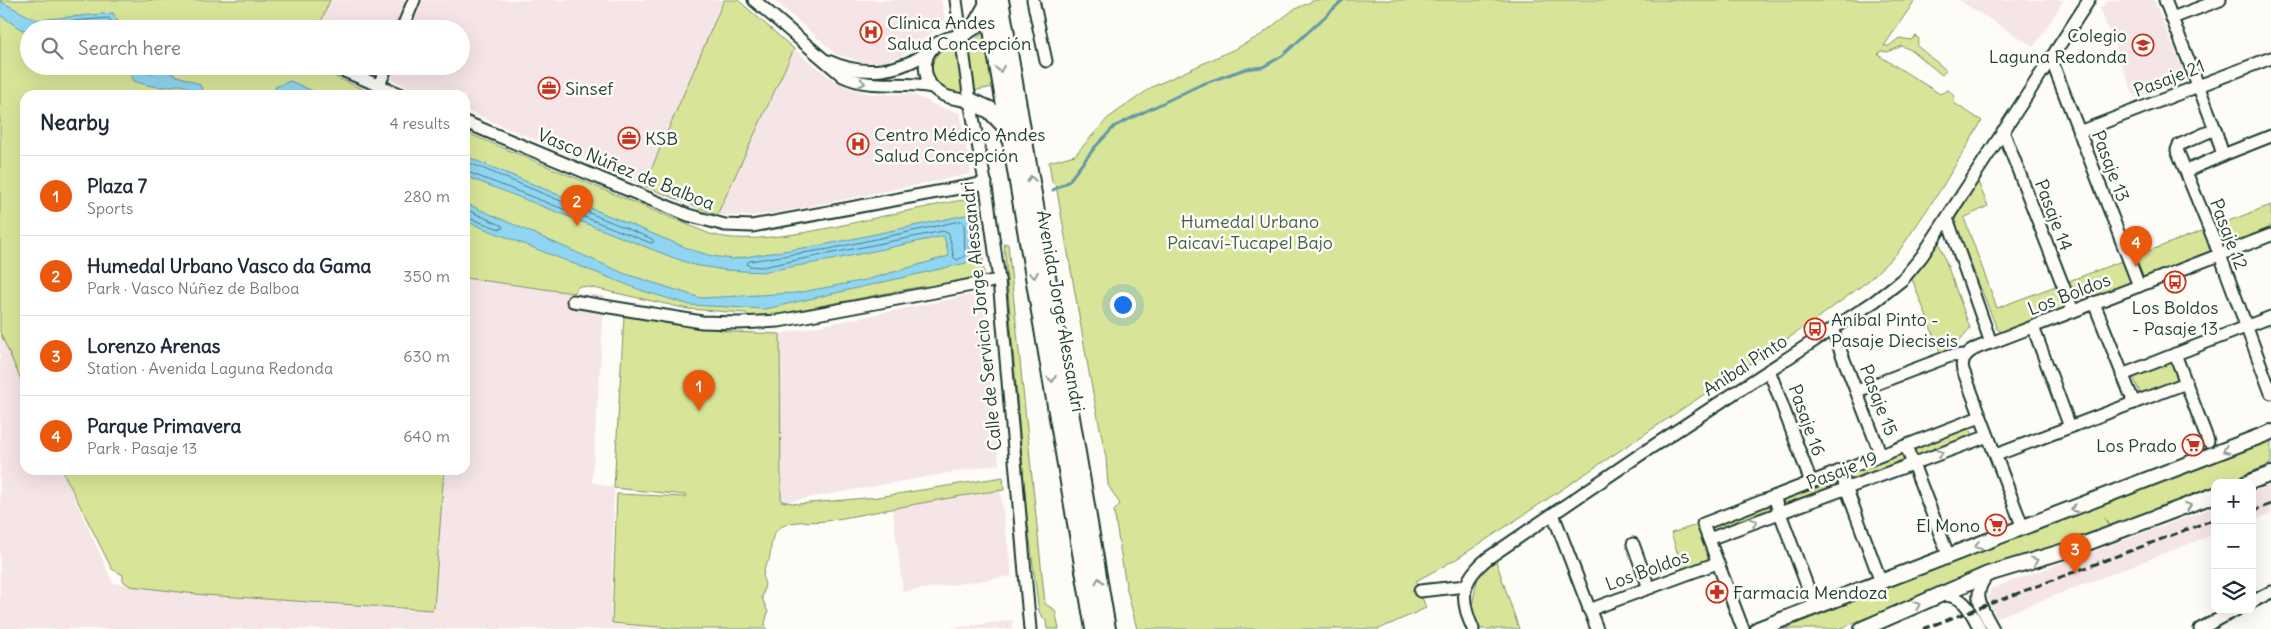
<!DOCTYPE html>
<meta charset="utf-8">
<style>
body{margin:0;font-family:Delius,sans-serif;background:#f6f6f7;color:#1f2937}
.controls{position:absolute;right:15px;bottom:15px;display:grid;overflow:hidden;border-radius:10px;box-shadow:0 5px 20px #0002}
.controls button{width:45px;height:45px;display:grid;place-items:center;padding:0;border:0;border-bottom:1px solid #e0e1e3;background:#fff;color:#1f2937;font:25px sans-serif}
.you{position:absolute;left:1122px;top:304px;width:18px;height:18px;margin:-12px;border:4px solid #fff;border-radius:50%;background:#1a73e8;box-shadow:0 0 0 8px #1a73e833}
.badge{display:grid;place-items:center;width:32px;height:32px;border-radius:50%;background:#ea580c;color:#fff;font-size:16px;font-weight:700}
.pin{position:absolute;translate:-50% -41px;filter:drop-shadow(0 1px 2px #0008)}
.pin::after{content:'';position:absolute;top:26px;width:18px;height:15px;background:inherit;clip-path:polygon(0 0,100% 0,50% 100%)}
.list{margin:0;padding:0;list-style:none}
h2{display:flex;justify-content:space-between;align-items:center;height:65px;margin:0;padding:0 20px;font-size:21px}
h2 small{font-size:16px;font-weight:400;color:#747a83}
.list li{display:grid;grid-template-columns:32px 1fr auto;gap:15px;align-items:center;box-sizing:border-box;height:80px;padding:0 20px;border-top:1px solid #e0e1e3}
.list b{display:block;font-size:19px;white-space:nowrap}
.list p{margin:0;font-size:16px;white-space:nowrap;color:#747a83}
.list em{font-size:16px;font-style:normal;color:#747a83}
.icon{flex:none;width:28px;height:28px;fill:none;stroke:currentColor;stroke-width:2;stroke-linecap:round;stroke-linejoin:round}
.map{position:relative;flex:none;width:2271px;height:629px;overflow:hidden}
.search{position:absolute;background:#fff;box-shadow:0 5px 20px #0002;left:20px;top:20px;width:450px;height:55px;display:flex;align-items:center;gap:12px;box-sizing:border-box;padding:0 18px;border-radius:28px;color:#747a83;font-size:19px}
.panel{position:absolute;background:#fff;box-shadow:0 5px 20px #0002;left:20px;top:90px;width:450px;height:385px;border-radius:15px}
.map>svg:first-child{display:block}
.built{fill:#f6e5e7}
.green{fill:#d8e598;stroke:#7c9166}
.water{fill:#90d6f2;stroke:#6399a6}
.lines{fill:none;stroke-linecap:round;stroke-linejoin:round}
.shore{stroke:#4c7a80;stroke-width:1}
.stream{stroke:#6399a6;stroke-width:3}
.minor-casing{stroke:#1f3d34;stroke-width:15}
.major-casing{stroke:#1f3d34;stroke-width:18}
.highway-casing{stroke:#1f3d34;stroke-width:20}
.minor{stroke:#fdfcf7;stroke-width:11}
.major{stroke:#fdfcf7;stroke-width:14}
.highway{stroke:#fdfcf7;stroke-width:16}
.rail{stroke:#1f3d34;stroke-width:3;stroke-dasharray:8 4;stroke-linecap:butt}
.oneway{stroke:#8e9c96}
.labels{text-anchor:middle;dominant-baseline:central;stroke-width:5;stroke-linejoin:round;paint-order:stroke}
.poi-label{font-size:18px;fill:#1f3d34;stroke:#fdfcf7;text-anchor:start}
.street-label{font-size:18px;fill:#1f3d34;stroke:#fdfcf7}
.park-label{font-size:18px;fill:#445f48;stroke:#fdfcf7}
</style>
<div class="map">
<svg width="2271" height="629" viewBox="0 0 2271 629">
<rect width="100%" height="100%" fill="#fdfcf7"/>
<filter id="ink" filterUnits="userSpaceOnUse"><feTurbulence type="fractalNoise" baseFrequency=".02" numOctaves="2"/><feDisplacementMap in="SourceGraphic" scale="10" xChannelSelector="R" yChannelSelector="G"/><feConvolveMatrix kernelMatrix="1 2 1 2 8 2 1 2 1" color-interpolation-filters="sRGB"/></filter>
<g filter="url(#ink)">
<g class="built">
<path d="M330 0H724L644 186 465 110V95H429L361 66H461V29H318Z"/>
<path d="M774 0H941L945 18 940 27 901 56 882 62H863L836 54Z"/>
<path d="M1959 0H2064L2034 47Z"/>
<path d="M2107 0H2154L2187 80 2135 98 2100 9Z"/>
<path d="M794 49 833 80 852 89 872 94H911L940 107 960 113 971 174 776 213 750 216 717 215Z"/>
<path d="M465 278 605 296 592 482 614 488 611 624 668 629H0V331L25 387V470H62L113 583 204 595 432 610 442 470H465Z"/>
<path d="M970 295 985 304 999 464 780 503V334Z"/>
<path d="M2271 485V514L2252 521V492Z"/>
<path d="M1000 489 1012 576 903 592 892 504Z"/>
<path d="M2215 507V534L1996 618 1988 599 1990 589Z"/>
<path d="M1013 620 1011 629H947Z"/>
</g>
<g class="green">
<path d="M0 0H330L318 29H29V66H311L376 95H25V389L0 332Z"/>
<path d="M724 0H738L794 49 717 215 644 186Z"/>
<path d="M1315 0H1915L1884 46H1889L1899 38 1911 40 1916 36 1919 39 1917 46 1946 70 1942 75 1911 50 1902 46 1888 52 1880 51 1878 55 1940 94 1948 90C1954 94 1955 97 1954 103L1982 121 1941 189 1899 251 1868 281 1814 321 1516 520 1458 558 1416 581 1426 608 1379 629H1137L1126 586 1114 511 1120 504 1108 485 1106 458 1090 378 1056 185 1052 182 1049 162 1075 155 1108 118 1152 87 1237 48 1261 35 1293 10Z"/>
<path d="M983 33 993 87 957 94 946 93 930 75C934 44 943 53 967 45 973 43 978 37 983 33Z"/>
<path d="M465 132 710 234C762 250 866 218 922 208 938 205 958 199 975 200L978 202 979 210 984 274 942 285 913 288 753 319 746 313 688 309 589 287 579 286 573 293 465 278Z"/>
<path d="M1978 182 1988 206 1964 218 1997 308 2271 205V227L2002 332 1997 329 1954 221Z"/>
<path d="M1938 240 1970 328 1960 340 1941 354 1912 279Z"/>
<path d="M1004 243 1008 244 1045 604 1055 610 1059 629H1047L1046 621 1039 612 1027 517Z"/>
<path d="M624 316 733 332 780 334 781 501 798 504 878 497 1003 477 1004 490C944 497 885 511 826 521 812 523 793 519 781 527 769 534 772 550 769 560 764 567 761 577 765 584L762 598 768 612 765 623 766 629H682L612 623 617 494 685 497 686 495 614 488Z"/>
<path d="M2176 359 2185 382 2142 398 2133 376Z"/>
<path d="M1970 428 1973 436 1708 535 1705 526Z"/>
<path d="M2271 439V464L2225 483H2215V487L2110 529 2105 518 2109 529 2019 557 1838 629H1783Z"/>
<path d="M62 470H444L434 608 432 610 204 595 130 586 123 581V575L112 569Z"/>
<path d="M1697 525 1711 560 1684 573 1671 533Z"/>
<path d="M1495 558 1519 629H1475L1470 616 1479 570Z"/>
</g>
<g class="water">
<path d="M0 1 36 20 113 13 122 29 22 30 0 15Z"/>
<path d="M128 66H142L146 73H154V67L199 84 206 95H195C179 79 179 87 162 87 153 87 143 84 134 81Z"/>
<path d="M290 81 322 95H277L275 87Z"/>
<path d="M465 156 692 250 712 256 732 259 828 244 970 214V258L966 263 766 309 690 305 643 291 465 221V203L623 273 701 298 796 293 866 280 949 256 944 236 831 260 762 272 725 270 694 265 669 256 465 176Z"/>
</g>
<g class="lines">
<g class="shore">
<path d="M33 29 35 24 109 18 116 29"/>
<path d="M59 29 105 25 109 29"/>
<path d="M465 161 652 239 654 242 651 243 465 171"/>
<path d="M465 209 501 225 503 228 500 229 465 217"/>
<path d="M961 221 964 223 965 256 957 260 954 258 949 234 943 231 762 267 749 266 747 264 749 261 829 249Z"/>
</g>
<path class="stream" d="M1053 190 1068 182 1095 147 1115 126 1200 85 1245 69 1263 67 1282 56 1343 0"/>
<g class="minor-casing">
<g id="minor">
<path d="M754 0 843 76C872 90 902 80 932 87"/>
<path d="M956 0 970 101 986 187 999 280 1030 629"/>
<path d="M1033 0 1046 61"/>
<path d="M2165 0 2215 129"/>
<path d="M2172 18 2220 0"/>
<path d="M402 29 414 0"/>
<path d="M960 35C951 37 942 39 935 45 920 59 923 83 940 93 948 99 960 99 970 101"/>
<path d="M2051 59 2139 286"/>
<path d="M828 61C863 77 901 73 932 49"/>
<path d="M332 66 402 95"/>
<path d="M379 85 387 66"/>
<path d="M465 122 688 215 725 225 752 226 986 183"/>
<path d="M2003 131 2073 311"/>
<path d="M2079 132 2271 58"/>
<path d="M2223 155 2271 136"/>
<path d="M2186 171 2223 155 2215 129 2179 145 2177 150 2220 255 2271 393"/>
<path d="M1947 218 1991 343"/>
<path d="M573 301 702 322 739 323 779 321 999 280"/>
<path d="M2094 303 2134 403"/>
<path d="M2033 327 2070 427"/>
<path d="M1832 329 1881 455"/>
<path d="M2175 354 2208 441"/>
<path d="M1769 370 1811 482"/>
<path d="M2122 375 2271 317"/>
<path d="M1857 391 1950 356 1965 355"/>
<path d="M1906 446 1949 557"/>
<path d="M1996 455 2186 383"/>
<path d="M1840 471 1881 582"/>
<path d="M1774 497 1815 607"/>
<path d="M1553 514 1597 629"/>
<path d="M2023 528 1963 370C1958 351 1982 346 1996 341L2271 235"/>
<path d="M1709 539 1988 436"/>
<path d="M1633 544 1649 588"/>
<path d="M1988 574C1970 596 1982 608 1993 629"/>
<path d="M1420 591 1466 586"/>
<path d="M1940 595C1964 594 1970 610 1980 629"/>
<path d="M2252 602 2271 592"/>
<path d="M1589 610 1717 563"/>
<path d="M1473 629C1459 598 1461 580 1488 558L1638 456 1875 301 1903 279 1922 256 2089 0"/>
<path d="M1743 629 1703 524 1980 417"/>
<path d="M2200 629 2236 610"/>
</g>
</g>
<g class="major-casing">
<g id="major">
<path d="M2247 483 2271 474"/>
<path d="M1758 629 2271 432"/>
<path d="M1862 629 1988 574 2071 549 2215 495"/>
</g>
</g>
<g class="highway-casing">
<g id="highway">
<path d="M987 0 1094 629"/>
<path d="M1000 0 1107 629"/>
<path d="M960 35 976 25 988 4"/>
<path d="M970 101 990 110 1010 131"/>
</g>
</g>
<use href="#minor" class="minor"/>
<use href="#major" class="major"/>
<use href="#highway" class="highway"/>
<g class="rail">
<path d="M2252 511 2271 504"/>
<path d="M1923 629 2215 519"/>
</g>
</g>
<defs><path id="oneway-chevron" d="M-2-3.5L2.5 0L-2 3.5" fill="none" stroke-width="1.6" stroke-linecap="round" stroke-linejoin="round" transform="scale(1.25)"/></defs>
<g class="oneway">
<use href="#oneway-chevron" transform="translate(1000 69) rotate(80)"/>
<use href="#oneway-chevron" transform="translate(862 83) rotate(12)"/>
<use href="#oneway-chevron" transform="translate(1031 179) rotate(-99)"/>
<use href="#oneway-chevron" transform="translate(1034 275) rotate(80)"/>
<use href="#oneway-chevron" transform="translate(1052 379) rotate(80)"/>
<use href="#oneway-chevron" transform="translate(2226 450) rotate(158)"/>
<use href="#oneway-chevron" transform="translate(1940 453) rotate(-20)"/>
<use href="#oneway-chevron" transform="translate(2188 506) rotate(-21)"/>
<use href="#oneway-chevron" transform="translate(2074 509) rotate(159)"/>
<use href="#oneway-chevron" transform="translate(1754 522) rotate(-21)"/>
<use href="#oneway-chevron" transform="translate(1978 546) rotate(159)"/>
<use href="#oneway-chevron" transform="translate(2035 561) rotate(-18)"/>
<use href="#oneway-chevron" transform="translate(1099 581) rotate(-99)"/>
<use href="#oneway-chevron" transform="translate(1917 605) rotate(-24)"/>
</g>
</g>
<defs>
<g id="hospital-ring" transform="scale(1.125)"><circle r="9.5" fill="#fdfcf7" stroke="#c8321e" stroke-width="1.5"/><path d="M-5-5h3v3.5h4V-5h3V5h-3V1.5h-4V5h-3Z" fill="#c8321e"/></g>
<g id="school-ring" transform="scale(1.125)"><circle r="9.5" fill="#fdfcf7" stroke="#c8321e" stroke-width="1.5"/><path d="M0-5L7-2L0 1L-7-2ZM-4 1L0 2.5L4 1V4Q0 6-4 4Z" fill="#c8321e"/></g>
<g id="office-ring" transform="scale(1.125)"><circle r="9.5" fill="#fdfcf7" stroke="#c8321e" stroke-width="1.5"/><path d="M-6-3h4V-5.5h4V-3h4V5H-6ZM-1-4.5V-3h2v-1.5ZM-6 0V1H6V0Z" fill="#c8321e"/></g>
<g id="bus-ring" transform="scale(1.125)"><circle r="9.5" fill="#fdfcf7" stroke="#c8321e" stroke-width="1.5"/><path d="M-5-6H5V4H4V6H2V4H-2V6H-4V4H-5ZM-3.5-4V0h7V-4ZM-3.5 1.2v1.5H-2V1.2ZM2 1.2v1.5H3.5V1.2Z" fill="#c8321e"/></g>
<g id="supermarket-ring" transform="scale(1.125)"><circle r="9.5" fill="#fdfcf7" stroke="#c8321e" stroke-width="1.5"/><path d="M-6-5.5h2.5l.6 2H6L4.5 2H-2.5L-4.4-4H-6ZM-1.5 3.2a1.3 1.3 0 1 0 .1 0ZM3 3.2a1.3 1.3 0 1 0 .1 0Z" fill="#c8321e"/></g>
<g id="pharmacy-ring" transform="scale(1.125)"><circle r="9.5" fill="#fdfcf7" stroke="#c8321e" stroke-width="1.5"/><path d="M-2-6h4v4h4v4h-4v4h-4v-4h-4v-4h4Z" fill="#c8321e"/></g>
</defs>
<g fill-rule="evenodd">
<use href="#hospital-ring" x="871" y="32"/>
<use href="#school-ring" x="2143" y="45"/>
<use href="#office-ring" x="549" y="88"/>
<use href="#office-ring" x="629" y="138"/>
<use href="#hospital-ring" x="858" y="144"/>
<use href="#bus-ring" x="2175" y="282"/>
<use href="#bus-ring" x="1815" y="329"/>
<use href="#supermarket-ring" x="2193" y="445"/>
<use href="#supermarket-ring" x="1996" y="525"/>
<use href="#pharmacy-ring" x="1717" y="592"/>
</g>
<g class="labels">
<g class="poi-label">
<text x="887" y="22">Clínica Andes<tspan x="887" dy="21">Salud Concepción</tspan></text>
<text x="2127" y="35" text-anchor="end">Colegio<tspan x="2127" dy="21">Laguna Redonda</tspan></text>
<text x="565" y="88">Sinsef</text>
<text x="874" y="134">Centro Médico Andes<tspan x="874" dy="21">Salud Concepción</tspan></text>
<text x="645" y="138">KSB</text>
<text x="2175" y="307" text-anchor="middle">Los Boldos<tspan x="2175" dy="21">- Pasaje 13</tspan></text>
<text x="1831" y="319">Aníbal Pinto -<tspan x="1831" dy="21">Pasaje Dieciseis</tspan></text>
<text x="2177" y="445" text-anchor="end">Los Prado</text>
<text x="1980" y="525" text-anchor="end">El Mono</text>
<text x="1733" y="592">Farmacia Mendoza</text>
</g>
<g class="street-label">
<text transform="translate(2169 78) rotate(-21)">Pasaje 21</text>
<text transform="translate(2111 166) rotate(69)">Pasaje 13</text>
<text transform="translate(626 169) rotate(22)">Vasco Núñez de Balboa</text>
<text transform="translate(2054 215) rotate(69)">Pasaje 14</text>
<text transform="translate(2229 234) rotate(69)">Pasaje 12</text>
<text transform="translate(2069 294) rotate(-21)">Los Boldos</text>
<text transform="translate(1061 311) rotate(80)">Avenida Jorge Alessandri</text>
<text transform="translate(981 316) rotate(-96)">Calle de Servicio Jorge Alessandri</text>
<text transform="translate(1745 365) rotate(-33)">Aníbal Pinto</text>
<text transform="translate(1879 400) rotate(69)">Pasaje 15</text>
<text transform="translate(1807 420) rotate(70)">Pasaje 16</text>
<text transform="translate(1842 470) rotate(-21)">Pasaje 19</text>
<text transform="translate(1647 570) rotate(-20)">Los Boldos</text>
</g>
<g class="park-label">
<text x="1250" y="221">Humedal Urbano<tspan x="1250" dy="21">Paicaví-Tucapel Bajo</tspan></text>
</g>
</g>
</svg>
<div class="controls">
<button>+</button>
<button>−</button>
<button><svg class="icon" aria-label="layers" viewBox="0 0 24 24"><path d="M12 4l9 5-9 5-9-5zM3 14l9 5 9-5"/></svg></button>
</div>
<div class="you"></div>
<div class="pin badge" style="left:699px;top:411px">1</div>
<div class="pin badge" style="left:577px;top:226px">2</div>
<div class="pin badge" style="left:2075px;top:574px">3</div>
<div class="pin badge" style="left:2136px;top:267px">4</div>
<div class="search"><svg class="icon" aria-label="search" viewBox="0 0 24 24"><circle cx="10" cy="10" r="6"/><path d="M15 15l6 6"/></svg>Search here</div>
<section class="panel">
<h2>Nearby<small>4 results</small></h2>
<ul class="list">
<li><span class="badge">1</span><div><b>Plaza 7</b><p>Sports</p></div><em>280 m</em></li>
<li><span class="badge">2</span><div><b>Humedal Urbano Vasco da Gama</b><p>Park · Vasco Núñez de Balboa</p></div><em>350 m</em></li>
<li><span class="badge">3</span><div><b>Lorenzo Arenas</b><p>Station · Avenida Laguna Redonda</p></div><em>630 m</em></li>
<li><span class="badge">4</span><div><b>Parque Primavera</b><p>Park · Pasaje 13</p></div><em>640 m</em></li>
</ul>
</section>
</div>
